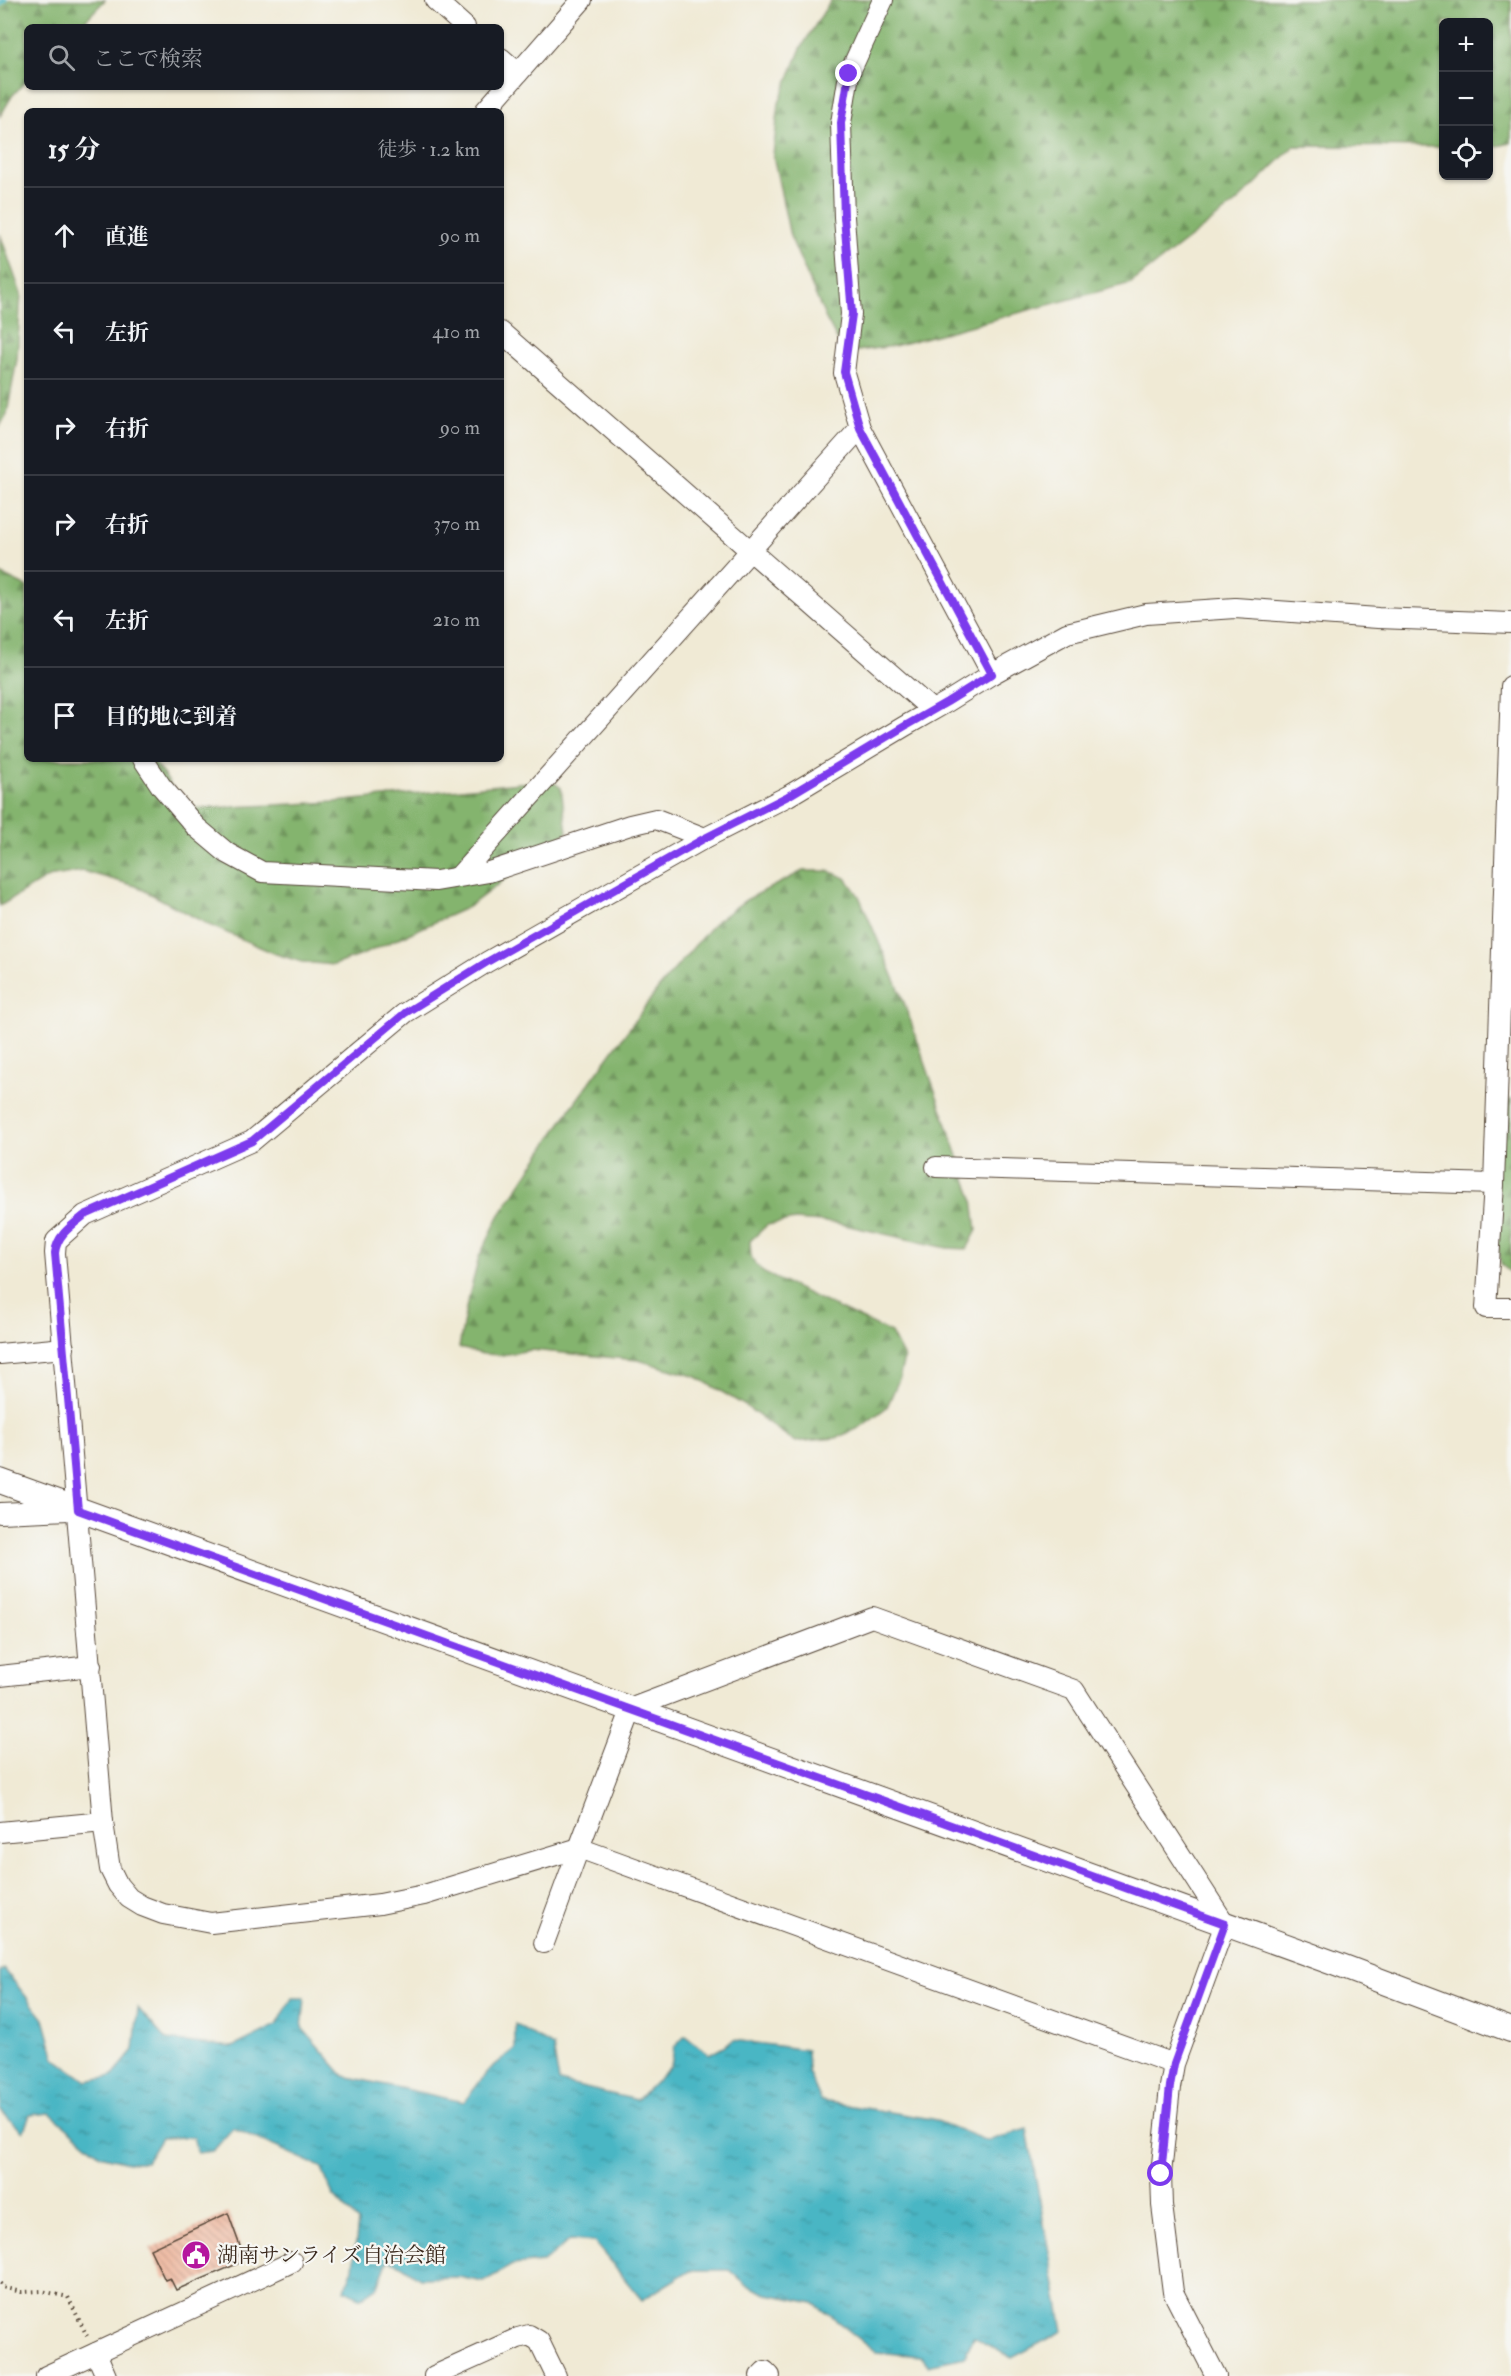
<!DOCTYPE html>
<html lang="ja">
<meta charset="utf-8">
<style>
body{margin:0;font-family:"IM FELL Double Pica","Noto Serif JP",serif;background:#20242c;color:#f1f3f6}
.controls{position:absolute;right:18px;top:18px;display:grid;overflow:hidden;border-radius:9px;box-shadow:0 2px 4px #0004}
.controls button{width:54px;height:54px;display:grid;place-items:center;padding:0;border:0;border-bottom:2px solid #363941;background:#171b24;color:#f1f3f6;font:30px sans-serif}
.stop{position:absolute;width:18px;height:18px;margin:-14px;border:4px solid #7c3aed;border-radius:50%;background:#fff}
.stop.end{background:#7c3aed;border-color:#fff;box-shadow:0 2px 6px #0008}
.list{margin:0;padding:0;list-style:none}
h2{display:flex;justify-content:space-between;align-items:center;height:78px;margin:0;padding:0 24px;font-size:26px}
h2 small{font-size:20px;font-weight:400;color:#9ea1a6}
.list li{display:grid;grid-template-columns:39px 1fr auto;gap:18px;align-items:center;box-sizing:border-box;height:96px;padding:0 24px;border-top:2px solid #363941}
.list b{display:block;font-size:22px;white-space:nowrap}
.list em{font-size:20px;font-style:normal;color:#9ea1a6}
.icon{flex:none;width:33px;height:33px;fill:none;stroke:currentColor;stroke-width:2;stroke-linecap:round;stroke-linejoin:round}
.map{position:relative;flex:none;width:1511px;height:2376px;overflow:hidden}
.search{position:absolute;background:#171b24;box-shadow:0 2px 4px #0004;left:24px;top:24px;width:480px;height:66px;display:flex;align-items:center;gap:15px;box-sizing:border-box;padding:0 21px;border-radius:9px;color:#9ea1a6;font-size:22px}
.panel{position:absolute;background:#171b24;box-shadow:0 2px 4px #0004;left:24px;top:108px;width:480px;height:654px;border-radius:9px}
.map>svg:first-child{display:block}
.forest{fill:url(#forest-firs);stroke:#606f46;stroke-width:1.5}
.water{fill:url(#water-ripples);stroke:#427071;stroke-width:1.5}
.lines{fill:none;stroke-linecap:round;stroke-linejoin:round}
.stream{stroke:#48b6c4;stroke-width:6}
.building{fill:url(#building-back-hatch)}
.minor-casing{stroke:#564739;stroke-width:22}
.tertiary-casing{stroke:#564739;stroke-width:26}
.path{stroke:#564739;stroke-width:4;stroke-dasharray:1.5 4.5;stroke-linecap:butt}
.minor{stroke:#fff;stroke-width:20}
.tertiary{stroke:#fff;stroke-width:24}
.route{stroke:#7c3aed;stroke-width:8}
.labels{text-anchor:middle;dominant-baseline:central;stroke-width:4.5;stroke-linejoin:round;paint-order:stroke}
.poi-label{font-size:21px;fill:#3b2a1e;stroke:#f6f6f2;text-anchor:start}
</style>
<div class="map">
<svg width="1511" height="2376" viewBox="0 0 1511 2376">
<defs>
<pattern id="forest-firs" width="22" height="20" patternUnits="userSpaceOnUse" patternTransform="scale(1.5)"><rect width="22" height="20" fill="#84b46e"/><path d="M5 1l3.5 6h-7zM16 11l3.5 6h-7z" fill="#6d935a"/></pattern>
<pattern id="water-ripples" width="26" height="14" patternUnits="userSpaceOnUse" patternTransform="scale(1.5)"><rect width="26" height="14" fill="#48b6c4"/><path d="M2 4q2-2 4 0t4 0M15 11q2-2 4 0t4 0" fill="none" stroke="#3d949f"/></pattern>
<pattern id="building-back-hatch" width="6" height="6" patternUnits="userSpaceOnUse" patternTransform="scale(1.5)"><rect width="6" height="6" fill="#efb59b"/><path d="M-1 5l2 2M0 0l6 6M5-1l2 2" fill="none" stroke="#c3937e"/></pattern>
</defs>
<rect width="100%" height="100%" fill="#f6f6f2"/>
<filter id="ink" filterUnits="userSpaceOnUse"><feTurbulence type="fractalNoise" baseFrequency=".0167" numOctaves="2"/><feDisplacementMap in="SourceGraphic" scale="12" xChannelSelector="R" yChannelSelector="G"/><feConvolveMatrix kernelMatrix="1 2 1 2 8 2 1 2 1" color-interpolation-filters="sRGB"/></filter>
<filter id="wash" filterUnits="userSpaceOnUse"><feTurbulence type="fractalNoise" baseFrequency=".008" numOctaves="4" result="noise"/><feDisplacementMap in="SourceGraphic" scale="24" xChannelSelector="R" yChannelSelector="G"/><feGaussianBlur stdDeviation="1.35" result="paint"/><feColorMatrix in="noise" values="0 0 0 0 0 0 0 0 0 0 0 0 0 0 0 0 0 1.4 0 .05"/><feComposite in="paint" operator="in"/></filter>
<g filter="url(#wash)">
<rect width="100%" height="100%" fill="#f0ead5"/>
<g class="forest">
<path d="M0 0H105L79 27H27V80L12 96 0 116Z"/>
<path d="M831 0H1511V143L1489 148 1488 22H1444L1443 147 1294 146 1237 202 1131 283 894 346 857 351 840 345 826 319 790 236 773 155 779 103 801 48Z"/>
<path d="M0 234 21 294 17 359 7 414 0 426Z"/>
<path d="M0 574 27 587V759H152L188 809 335 802 519 783 553 782 561 788 567 832 468 907 364 954 334 965 302 962 276 954 209 925 136 886 83 871 48 877 0 906Z"/>
<path d="M803 871H829L846 878 859 896 901 994 973 1199 977 1230 967 1249 947 1248 836 1223 795 1220 767 1225 750 1241 751 1258 764 1273 891 1333 904 1358 899 1379 887 1407 859 1428 836 1438 795 1442 744 1405 697 1377 638 1360 531 1350 502 1355 483 1354 459 1348 466 1308 479 1257 499 1216 571 1108 658 989 714 923 746 900Z"/>
<path d="M1511 1099V1273L1501 1264 1483 1147 1488 1127 1499 1109Z"/>
</g>
<path class="water" d="M4 1969 44 2019 55 2058 87 2081 112 2076 134 2050 138 2008 166 2040 233 2047 277 2025 292 1998H305L302 2028 344 2076 464 2102 489 2070 515 2049V2024L553 2047 559 2082 637 2100 671 2066 674 2048 685 2036 709 2054 734 2040 807 2050 808 2071 821 2101 932 2119 987 2141 1027 2129 1063 2331 1012 2358 973 2337 965 2357 928 2365 921 2356 876 2352 814 2303 767 2294 745 2284 729 2270H690L642 2300 594 2242 570 2240 543 2262 512 2265 483 2282 459 2277 420 2278 401 2265 388 2260 378 2286 361 2298 345 2290 353 2268 358 2222 333 2195 321 2167 233 2128 213 2151 197 2153 193 2137 161 2138 146 2162H128L100 2155 50 2113 30 2115 23 2132 0 2110V1972Z"/>
<g class="lines">
<path class="stream" d="M0 4 4 0"/>
</g>
<g id="blocks">
<path class="building" d="M228 2213 240 2246 235 2249 242 2262 176 2290 170 2278 165 2280 150 2249Z"/>
</g>
</g>
<g filter="url(#ink)">
<use href="#blocks" fill-opacity="0" stroke="#564739" stroke-width="1.5"/>
<g class="lines">
<g class="minor-casing">
<g id="minor">
<path d="M435 0 465 27"/>
<path d="M883 0 849 74 841 123 844 217 851 314 844 373 860 428 992 674"/>
<path d="M501 58 518 73"/>
<path d="M485 111 582 0"/>
<path d="M501 332 932 710"/>
<path d="M1511 686 1494 1184 1486 1308H1511"/>
<path d="M143 759 161 786 196 827 227 853 262 872 436 881 489 872 630 825 656 819 705 838"/>
<path d="M459 876 860 428"/>
<path d="M936 1167 1494 1184"/>
<path d="M0 1354 64 1348"/>
<path d="M0 1513 69 1510"/>
<path d="M0 1676 91 1666"/>
<path d="M0 1832 103 1822"/>
<path d="M579 1848 424 1895 380 1904 211 1923 163 1914 142 1906 129 1898 118 1885 110 1869 103 1822 55 1253 56 1241 85 1215 252 1141 405 1013 487 962 705 838 788 796 905 726 947 702 992 674 1067 633 1146 614 1235 608 1378 618 1511 623"/>
<path d="M544 1943 579 1848"/>
<path d="M1174 2064 579 1848 632 1708 872 1617 1074 1690 1225 1924 1174 2064 1170 2087 1161 2174 1162 2205 1173 2292 1216 2376"/>
<path d="M96 2353 106 2376"/>
<path d="M46 2376 292 2262"/>
<path d="M434 2376 518 2338 529 2335 539 2341 556 2376"/>
<path d="M760 2376 765 2371 770 2376"/>
</g>
</g>
<g class="tertiary-casing">
<path id="tertiary" d="M0 1481 1336 1964 1511 2030"/>
</g>
<path class="path" d="M0 2283 2 2287 21 2292 42 2291 68 2297 87 2336"/>
<use href="#minor" class="minor"/>
<use href="#tertiary" class="tertiary"/>
</g>
</g>
<g class="lines" filter="url(#ink)">
<path class="route" d="M849 74 841 123 844 217 852 314 844 372 860 428 992 674 947 702 905 726 788 796 705 838 487 962 405 1013 252 1141 85 1215C71 1226 57 1235 55 1253L78 1510 1225 1924 1174 2064 1170 2086 1161 2174"/>
</g>
<defs>
<g id="civic-disc" transform="scale(1.5)"><circle r="9.5" fill="#b5179e" stroke="#f6f6f2"/><path d="M-.6-6.5H3V-4.5H.6V-3L4-1V1h2V6H-6V1h2V-1L-.6-3ZM-1.2 2.5V6h2.4V2.5Z" fill="#fff"/></g>
</defs>
<g fill-rule="evenodd">
<use href="#civic-disc" x="196" y="2255"/>
</g>
<g class="labels">
<g class="poi-label">
<text x="217" y="2255">湖南サンライズ自治会館</text>
</g>
</g>
</svg>
<div class="controls">
<button>+</button>
<button>−</button>
<button><svg class="icon" aria-label="locate" viewBox="0 0 24 24"><circle cx="12" cy="12" r="6"/><path d="M12 2v4M12 18v4M2 12h4M18 12h4"/></svg></button>
</div>
<div class="stop" style="left:1161px;top:2174px"></div>
<div class="stop end" style="left:849px;top:74px"></div>
<div class="search"><svg class="icon" aria-label="search" viewBox="0 0 24 24"><circle cx="10" cy="10" r="6"/><path d="M15 15l6 6"/></svg>ここで検索</div>
<section class="panel">
<h2>15 分<small>徒歩 · 1.2 km</small></h2>
<ul class="list">
<li><svg class="icon" aria-label="ahead" viewBox="0 0 24 24"><path d="M12 20V5M6 11l6-6 6 6"/></svg><div><b>直進</b></div><em>90 m</em></li>
<li><svg class="icon" aria-label="left" viewBox="0 0 24 24"><path d="M17 20v-9H6M10 6l-5 5 5 5"/></svg><div><b>左折</b></div><em>410 m</em></li>
<li><svg class="icon" aria-label="right" viewBox="0 0 24 24"><path d="M7 20v-9h11M14 6l5 5-5 5"/></svg><div><b>右折</b></div><em>90 m</em></li>
<li><svg class="icon" aria-label="right" viewBox="0 0 24 24"><path d="M7 20v-9h11M14 6l5 5-5 5"/></svg><div><b>右折</b></div><em>370 m</em></li>
<li><svg class="icon" aria-label="left" viewBox="0 0 24 24"><path d="M17 20v-9H6M10 6l-5 5 5 5"/></svg><div><b>左折</b></div><em>210 m</em></li>
<li><svg class="icon" aria-label="arrive" viewBox="0 0 24 24"><path d="M6 21V4h12l-3 4 3 4H6"/></svg><div><b>目的地に到着</b></div></li>
</ul>
</section>
</div>
